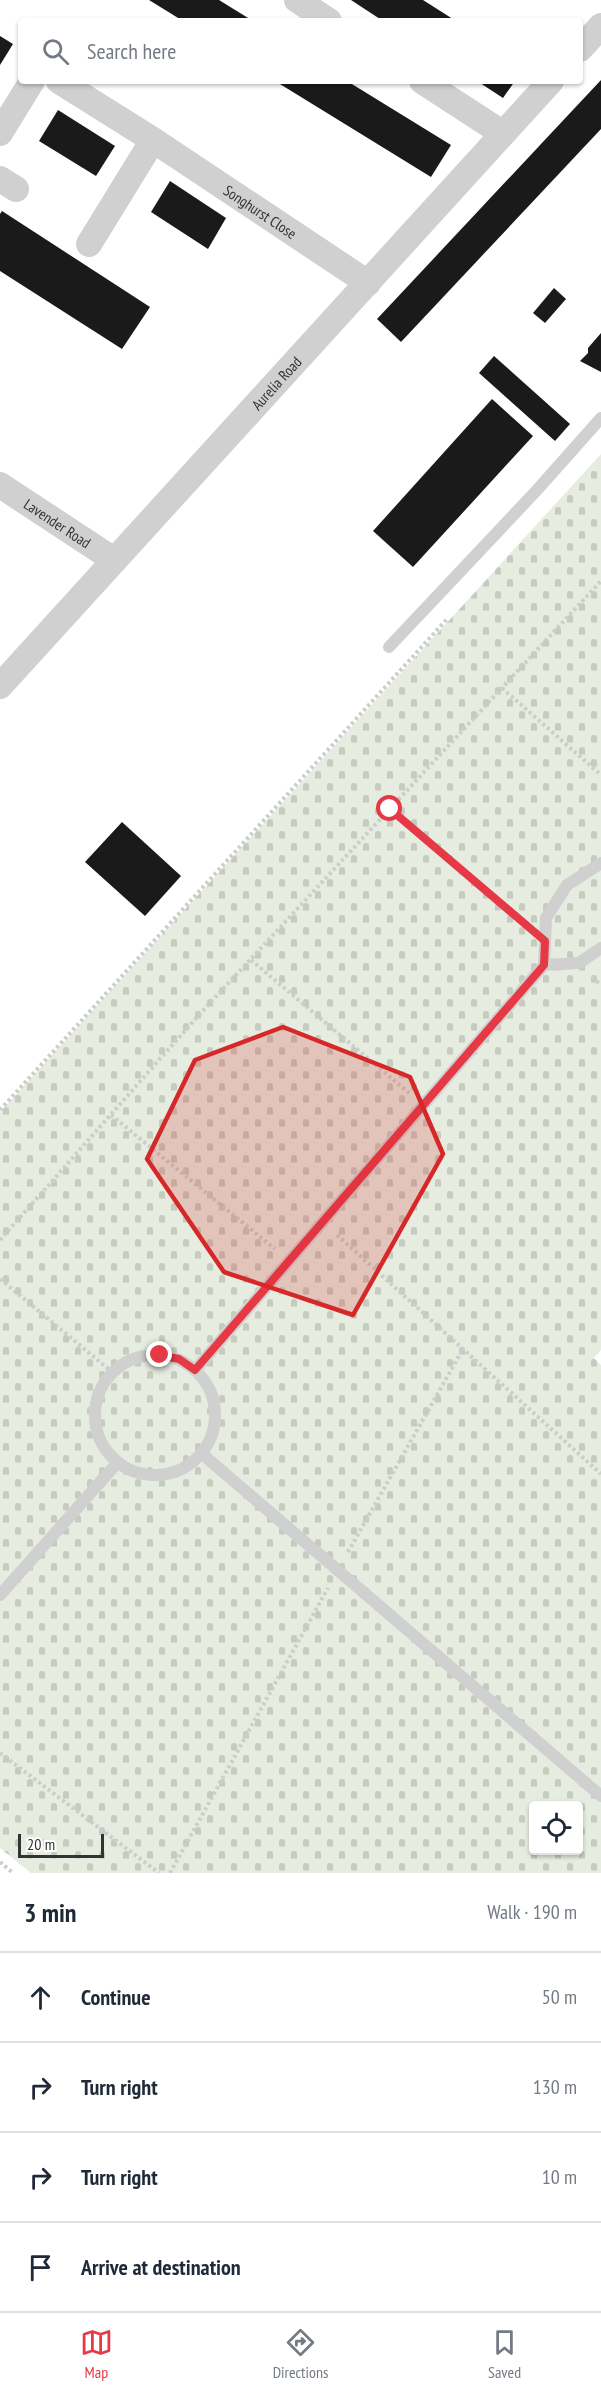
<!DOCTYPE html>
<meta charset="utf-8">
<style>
body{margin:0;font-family:"PT Sans Narrow",sans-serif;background:#f2f2f3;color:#1f2937}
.controls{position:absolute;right:18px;bottom:18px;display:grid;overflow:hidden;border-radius:6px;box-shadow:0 2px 4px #0004}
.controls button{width:54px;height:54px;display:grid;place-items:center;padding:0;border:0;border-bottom:2px solid #e0e1e3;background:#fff;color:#1f2937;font:30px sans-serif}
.scale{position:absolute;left:18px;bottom:15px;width:86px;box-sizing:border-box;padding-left:6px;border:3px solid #333;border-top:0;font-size:16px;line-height:21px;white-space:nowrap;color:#333;-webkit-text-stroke:4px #fff;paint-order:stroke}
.stop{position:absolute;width:18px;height:18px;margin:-14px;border:4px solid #e63946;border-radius:50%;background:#fff}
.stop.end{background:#e63946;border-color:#fff;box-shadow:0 2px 6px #0008}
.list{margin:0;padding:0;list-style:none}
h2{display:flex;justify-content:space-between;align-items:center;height:78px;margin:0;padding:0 24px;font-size:26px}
h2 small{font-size:20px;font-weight:400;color:#747a83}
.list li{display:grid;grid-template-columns:39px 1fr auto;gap:18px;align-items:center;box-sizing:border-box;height:90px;padding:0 24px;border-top:2px solid #e0e1e3}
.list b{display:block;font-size:22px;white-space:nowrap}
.list em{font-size:20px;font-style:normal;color:#747a83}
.icon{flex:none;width:33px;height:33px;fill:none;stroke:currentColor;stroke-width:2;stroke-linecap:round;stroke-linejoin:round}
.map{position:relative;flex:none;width:601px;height:1873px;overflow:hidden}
.search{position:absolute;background:#fff;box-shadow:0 2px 4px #0004;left:18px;right:18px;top:18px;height:66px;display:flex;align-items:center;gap:15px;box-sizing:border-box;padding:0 21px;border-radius:6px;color:#747a83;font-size:22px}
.sheet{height:438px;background:#fff}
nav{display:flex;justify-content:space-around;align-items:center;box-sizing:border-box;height:84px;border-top:2px solid #e0e1e3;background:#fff;font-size:16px;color:#747a83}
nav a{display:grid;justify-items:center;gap:3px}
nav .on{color:#e63946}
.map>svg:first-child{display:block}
.cemetery{fill:url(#cemetery-stones);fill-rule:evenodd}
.building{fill:#1a1a1a}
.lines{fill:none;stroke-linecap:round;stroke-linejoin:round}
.path{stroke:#cdcdcd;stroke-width:4;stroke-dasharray:3 3;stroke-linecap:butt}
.service{stroke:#d0d0d0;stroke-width:12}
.minor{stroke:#d0d0d0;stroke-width:26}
.route{stroke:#e63946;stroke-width:8}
.marked{fill:#d62828;fill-opacity:0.2;stroke:#d62828;stroke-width:4.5;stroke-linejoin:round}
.labels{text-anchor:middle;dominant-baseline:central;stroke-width:6;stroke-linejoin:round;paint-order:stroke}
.street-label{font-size:15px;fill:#333;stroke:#fff}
</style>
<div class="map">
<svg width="601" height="1873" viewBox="0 0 601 1873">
<defs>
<pattern id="cemetery-stones" width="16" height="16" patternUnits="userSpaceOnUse" patternTransform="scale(1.5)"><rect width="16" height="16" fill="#e6ecdf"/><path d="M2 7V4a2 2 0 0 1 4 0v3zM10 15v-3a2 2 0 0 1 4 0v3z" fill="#c6cbc0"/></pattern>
</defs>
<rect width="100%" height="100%" fill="#fff"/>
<path class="cemetery" d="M601 454V1350L594 1358 601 1365V1873H31L0 1848V1112ZM534 1806H578V1850H534Z"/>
<g class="building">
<path d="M149 0H219L253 21H183Z"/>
<path d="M351 0H423L456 21H383Z"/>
<path d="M0 36 13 44 0 65Z"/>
<path d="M601 80V129L401 342 377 319Z"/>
<path d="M275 81H347L451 145 431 177Z"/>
<path d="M477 81H515L503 98Z"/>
<path d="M58 110 115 146 96 176 39 141Z"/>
<path d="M170 181 226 218 208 249 151 212Z"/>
<path d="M2 211 150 307 122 349 0 271V214Z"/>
<path d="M554 288 566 299 545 323 533 313Z"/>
<path d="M601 333V372L580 361 588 353V348Z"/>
<path d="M494 356 570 424 555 441 479 373Z"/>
<path d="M492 399 533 436 413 567 373 531Z"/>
<path d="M122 822 181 876 145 916 85 862Z"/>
</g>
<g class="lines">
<g class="path">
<path d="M502 688 601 775"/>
<path d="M390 809 526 925"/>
<path d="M251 960 409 1093"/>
<path d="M592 977 601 985"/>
<path d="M0 1110 448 618"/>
<path d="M111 1115 275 1249"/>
<path d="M337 1235 601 1474"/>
<path d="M0 1240 198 1016 601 581"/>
<path d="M0 1279 112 1372"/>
<path d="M348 1552 463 1349"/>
<path d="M0 1753 159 1873"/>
<path d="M0 1862 13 1873"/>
<path d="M170 1873 328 1588"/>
</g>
<g class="service">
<path d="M389 647 537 490 601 418"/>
<path d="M601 863 567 885 546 918 544 965 579 963 601 948"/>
<circle cx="155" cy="1415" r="60"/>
<path d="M195 1370 544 965"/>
<path d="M201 1453 601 1796"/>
<path d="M0 1595 118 1462"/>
</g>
<g class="minor">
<path d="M297 0 329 21"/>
<path d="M580 49 601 26"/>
<path id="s1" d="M59 81 153 140 368 283"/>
<path d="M422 81 502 133"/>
<path d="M0 133 32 81"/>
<path d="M0 179 16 189"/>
<path d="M89 244 153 140"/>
<path id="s2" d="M0 485 114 560"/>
<path id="s3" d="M0 686 551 81"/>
</g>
</g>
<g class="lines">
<path class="route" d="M160 1355 179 1359 195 1370 544 965 545 941 390 809"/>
</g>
<path class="marked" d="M283 1027 410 1077 443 1154 353 1315 224 1272 147 1159 195 1060Z"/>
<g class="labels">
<g class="street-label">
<text stroke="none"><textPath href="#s1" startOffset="240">Songhurst Close</textPath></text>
<text stroke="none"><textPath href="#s3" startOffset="410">Aurelia Road</textPath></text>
<text stroke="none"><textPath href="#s2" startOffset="69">Lavender Road</textPath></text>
</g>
</g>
</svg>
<div class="controls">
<button><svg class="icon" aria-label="locate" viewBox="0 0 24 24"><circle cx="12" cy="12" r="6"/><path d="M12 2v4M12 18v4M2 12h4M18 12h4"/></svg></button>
</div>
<div class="scale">20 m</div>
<div class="stop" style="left:390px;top:809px"></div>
<div class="stop end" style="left:160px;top:1355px"></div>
<div class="search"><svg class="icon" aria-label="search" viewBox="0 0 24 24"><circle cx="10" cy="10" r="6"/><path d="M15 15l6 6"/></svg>Search here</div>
</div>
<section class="sheet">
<h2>3 min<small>Walk · 190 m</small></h2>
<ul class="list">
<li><svg class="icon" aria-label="ahead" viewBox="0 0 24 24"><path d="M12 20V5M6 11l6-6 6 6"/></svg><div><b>Continue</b></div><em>50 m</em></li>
<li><svg class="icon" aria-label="right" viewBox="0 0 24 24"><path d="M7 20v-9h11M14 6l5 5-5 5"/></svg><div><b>Turn right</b></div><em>130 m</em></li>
<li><svg class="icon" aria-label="right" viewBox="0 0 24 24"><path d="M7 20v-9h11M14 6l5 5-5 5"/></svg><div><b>Turn right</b></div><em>10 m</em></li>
<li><svg class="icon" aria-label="arrive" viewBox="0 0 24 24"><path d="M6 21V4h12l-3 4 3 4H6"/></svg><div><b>Arrive at destination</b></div></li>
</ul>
</section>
<nav>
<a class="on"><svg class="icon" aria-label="map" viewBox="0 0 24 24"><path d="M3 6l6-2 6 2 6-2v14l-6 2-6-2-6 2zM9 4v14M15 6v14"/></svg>Map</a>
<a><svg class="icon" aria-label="directions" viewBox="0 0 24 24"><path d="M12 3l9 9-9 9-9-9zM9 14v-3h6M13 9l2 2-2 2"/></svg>Directions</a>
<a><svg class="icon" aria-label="saved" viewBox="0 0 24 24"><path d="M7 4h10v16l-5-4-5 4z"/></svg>Saved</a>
</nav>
